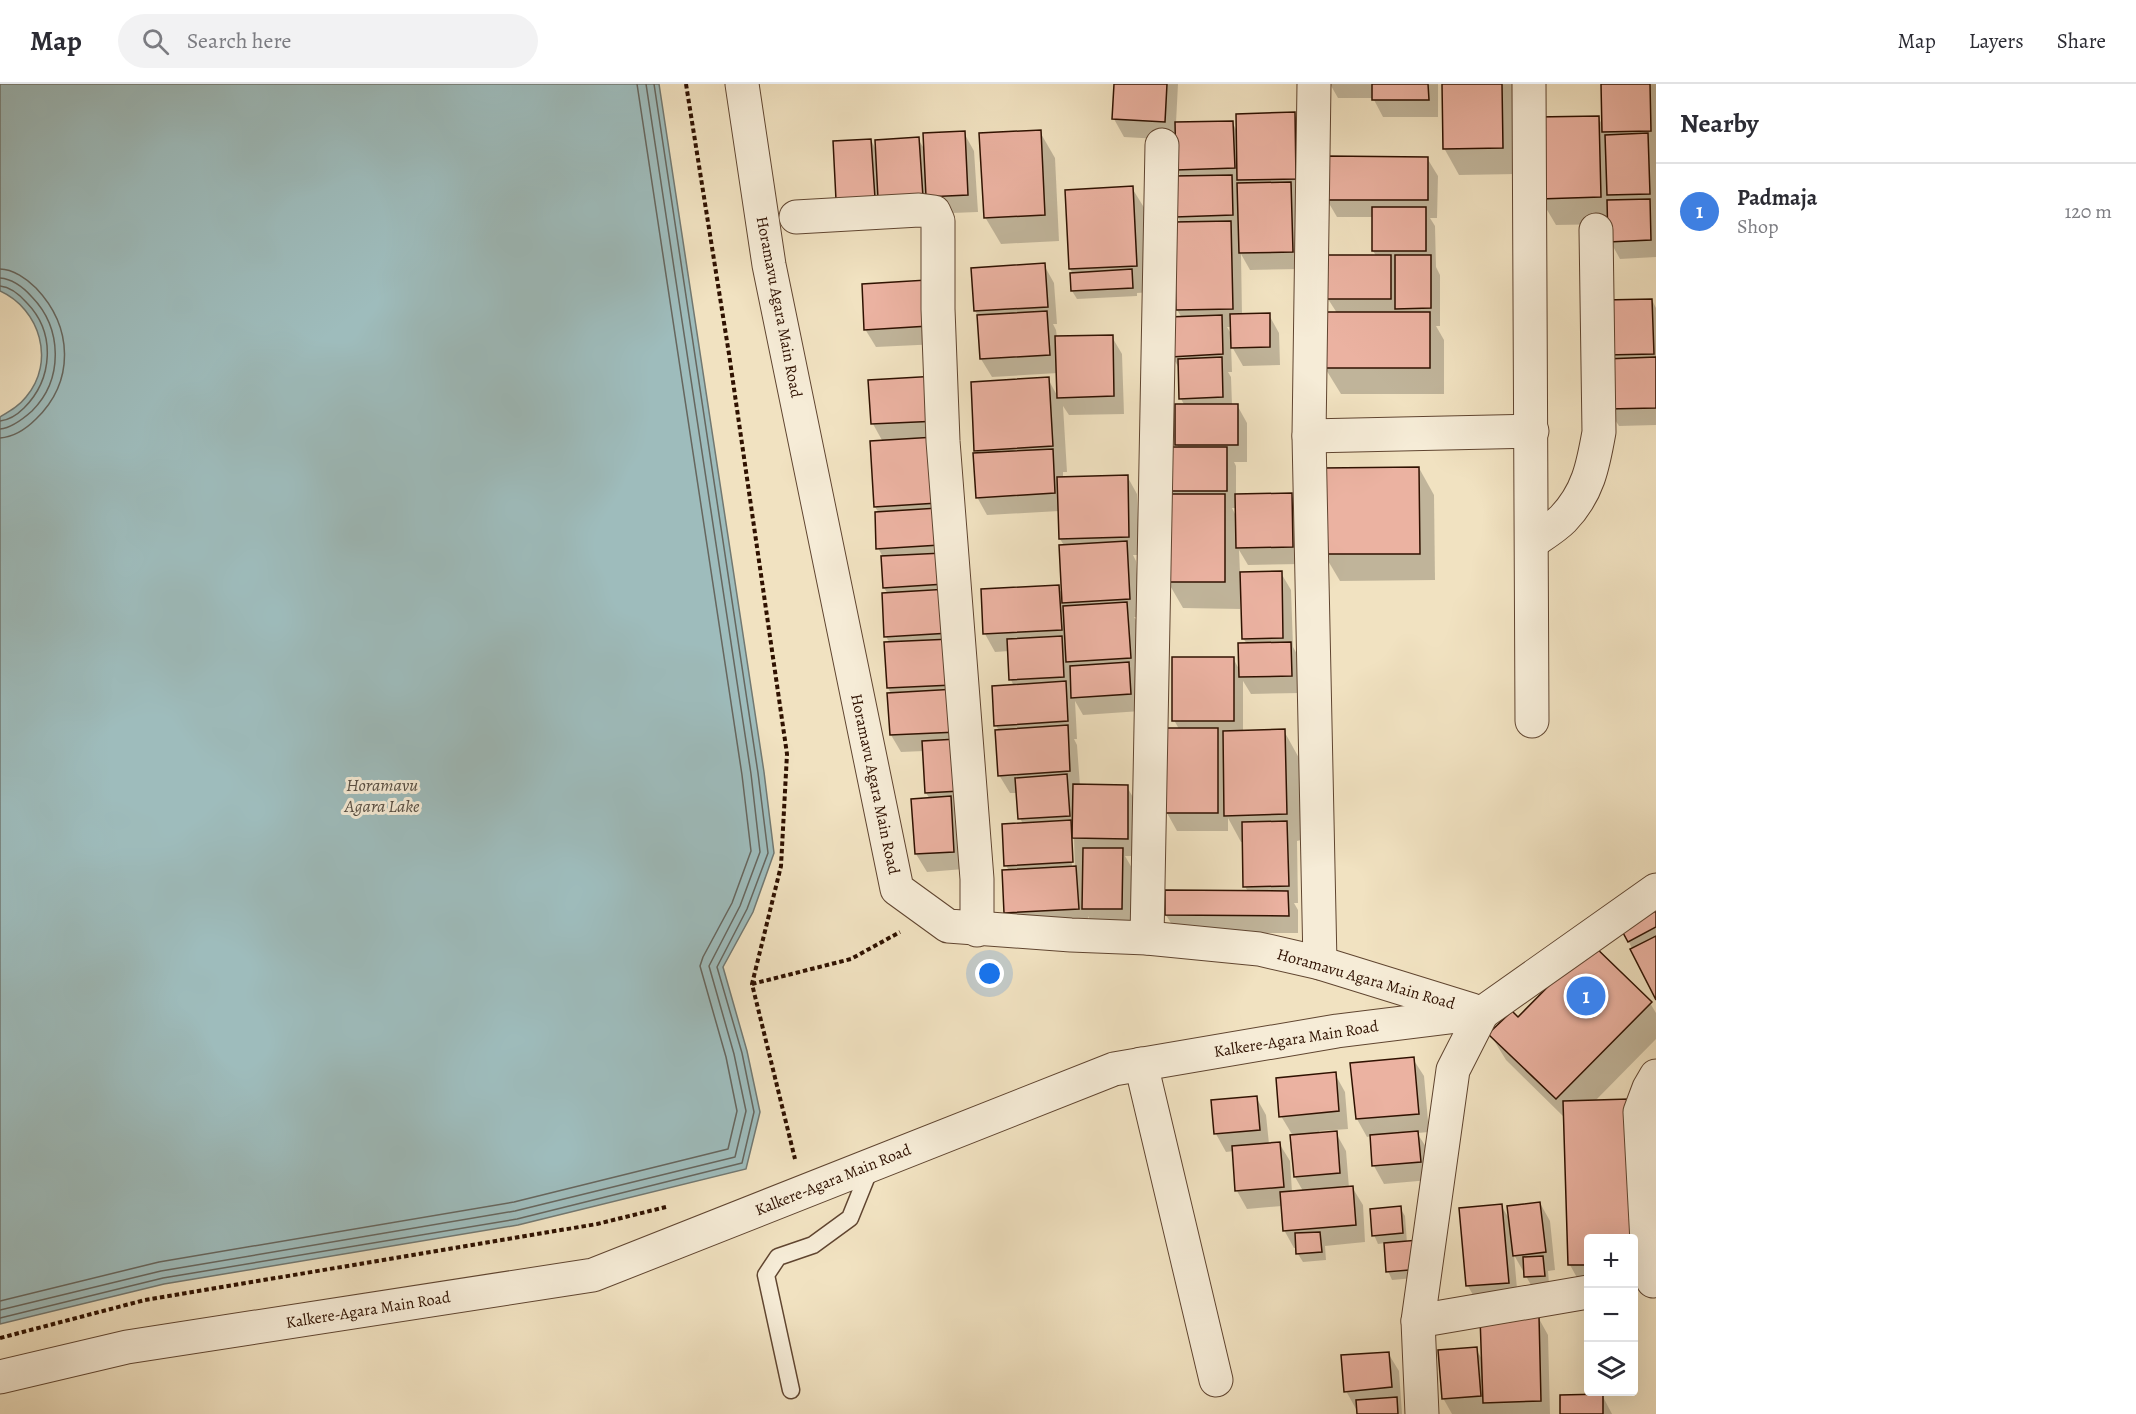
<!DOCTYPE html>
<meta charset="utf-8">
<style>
body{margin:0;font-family:Alegreya,serif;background:#f2f2f3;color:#2b2b33}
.controls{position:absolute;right:18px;bottom:18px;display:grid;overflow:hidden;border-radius:6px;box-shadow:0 6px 24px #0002}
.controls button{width:54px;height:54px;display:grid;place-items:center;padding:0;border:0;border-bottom:2px solid #e1e1e2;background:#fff;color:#2b2b33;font:30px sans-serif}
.you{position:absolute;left:990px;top:890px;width:21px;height:21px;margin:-15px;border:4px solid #fff;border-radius:50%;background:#1a73e8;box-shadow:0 0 0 9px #1a73e833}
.badge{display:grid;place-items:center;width:39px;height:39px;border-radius:50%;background:#8f2418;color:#fff;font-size:20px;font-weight:700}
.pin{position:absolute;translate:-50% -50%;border:3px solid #fff;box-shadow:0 2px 6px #0006}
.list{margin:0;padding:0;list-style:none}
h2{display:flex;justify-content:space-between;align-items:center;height:78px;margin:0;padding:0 24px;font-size:26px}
h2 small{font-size:20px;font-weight:400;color:#7c7c81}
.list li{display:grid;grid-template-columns:39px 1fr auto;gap:18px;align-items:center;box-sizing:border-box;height:96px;padding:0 24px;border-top:2px solid #e1e1e2}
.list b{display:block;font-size:22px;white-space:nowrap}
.list p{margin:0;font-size:20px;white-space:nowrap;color:#7c7c81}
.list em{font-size:20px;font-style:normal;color:#7c7c81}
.icon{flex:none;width:33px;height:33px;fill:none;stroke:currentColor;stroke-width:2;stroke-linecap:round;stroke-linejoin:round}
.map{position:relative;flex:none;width:1656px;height:1330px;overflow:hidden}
header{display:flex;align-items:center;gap:36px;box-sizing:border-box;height:84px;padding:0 30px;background:#fff;border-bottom:2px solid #e1e1e2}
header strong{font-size:28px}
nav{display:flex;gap:33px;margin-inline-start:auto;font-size:21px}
.search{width:420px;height:54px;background:#f2f2f3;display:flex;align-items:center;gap:15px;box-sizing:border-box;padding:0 21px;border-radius:33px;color:#7c7c81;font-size:22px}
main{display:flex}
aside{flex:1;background:#fff}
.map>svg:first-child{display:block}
.water{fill:#9ebcbc;stroke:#727871;stroke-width:1.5}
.shadow{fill:#0003;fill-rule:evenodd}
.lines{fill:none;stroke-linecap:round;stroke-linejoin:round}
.shore{stroke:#66665e;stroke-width:1.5}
.building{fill:#ebb2a1;stroke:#2f1100;stroke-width:1.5}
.service-casing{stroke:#604530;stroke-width:19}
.minor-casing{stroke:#604530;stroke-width:35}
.tertiary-casing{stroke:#604530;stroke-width:35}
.path{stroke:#2f1100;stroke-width:4;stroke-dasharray:4.5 3;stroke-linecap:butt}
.service{stroke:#f6ecd7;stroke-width:16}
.minor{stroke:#f6ecd7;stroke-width:33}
.tertiary{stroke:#f6ecd7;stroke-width:33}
.labels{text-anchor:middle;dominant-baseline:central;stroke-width:6;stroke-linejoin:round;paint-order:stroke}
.street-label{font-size:16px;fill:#2f1100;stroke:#f6ecd7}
.water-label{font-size:18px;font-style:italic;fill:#564d42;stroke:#f6ecd7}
</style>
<header>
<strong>Map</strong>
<div class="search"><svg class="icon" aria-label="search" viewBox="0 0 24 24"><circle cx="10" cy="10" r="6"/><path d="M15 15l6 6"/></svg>Search here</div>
<nav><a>Map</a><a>Layers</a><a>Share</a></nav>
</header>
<main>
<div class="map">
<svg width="1656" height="1330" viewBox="0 0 1656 1330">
<rect width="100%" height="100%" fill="#f1e2c1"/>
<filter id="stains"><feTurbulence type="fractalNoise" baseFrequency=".00333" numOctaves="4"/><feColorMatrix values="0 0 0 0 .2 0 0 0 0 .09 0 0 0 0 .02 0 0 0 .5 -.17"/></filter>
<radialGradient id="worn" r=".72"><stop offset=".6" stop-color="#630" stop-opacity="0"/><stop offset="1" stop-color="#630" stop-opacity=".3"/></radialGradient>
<path class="water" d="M0 0H659L764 688 774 769 753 828 723 883 747 967 760 1028 746 1085 518 1141 164 1200 0 1240V333C10 327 19 322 26 313 56 278 40 225 0 207Z"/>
<g class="shadow">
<path d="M1116 0H1178L1176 39 1232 38 1237 47 1294 30 1305 48 1302 185 1250 186 1241 170 1242 232 1269 231 1279 249 1280 281 1243 282 1231 261 1232 288H1228L1231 293 1232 321H1237L1247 339V378H1234L1236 382V412L1291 411 1301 428 1302 480 1248 481 1239 466 1240 489H1281L1291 506 1293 563 1301 577V609L1251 610 1243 597V648L1284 647 1299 674 1301 756 1297 757 1298 819H1294L1298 826V849H1177L1166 831 1167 808H1248L1245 802 1244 758H1241L1228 734V747H1177L1167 729 1179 645 1174 636 1233 574 1240 587 1247 560 1243 554 1242 513H1240V525L1183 524 1168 498 1170 407 1179 364 1177 361 1185 322 1181 315 1180 286 1172 272 1182 234 1177 226 1176 139H1181L1177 132 1181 93 1177 85V56L1124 53 1114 35ZM1227 243H1232L1233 253ZM1232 424H1237V434Z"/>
<path d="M1330 0H1438V33H1383L1373 14H1338Z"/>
<path d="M1443 0H1516L1517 90 1459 91 1444 64Z"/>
<path d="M1602 0H1656V173L1620 175 1610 157 1609 140 1556 141 1540 114 1598 33 1603 42Z"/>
<path d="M1040 48 1055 74 1059 157 1001 160 985 133Z"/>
<path d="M964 49 974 67 978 128 848 133 871 56 877 68 918 55 925 66Z"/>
<path d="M1427 74 1438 92 1437 134H1430L1435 142 1436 183 1440 191V242H1436L1444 256V310H1341L1325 284 1337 229 1328 215 1377 173 1373 167V133H1337L1327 116Z"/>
<path d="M1132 104 1148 130 1152 208 1137 209V212L1077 215 1072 207V190H1073L1070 185Z"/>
<path d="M1044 181 1054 199 1057 240H1053L1056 246 1057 254 1112 253 1122 270 1124 330 1069 331 1063 322 1067 388H1063V394L1127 392 1137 410 1139 471H1133L1136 477 1140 533H1134L1137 537 1141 627 1083 631 1075 617 1077 655H1074L1077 661 1080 702 1127 703 1137 720V772H1125L1132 784 1131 843H1094L1088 832 1089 843 1016 847 1006 829 1009 787 1006 781 1023 740 1020 734 1018 709H1010L999 691V647L996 641 1014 602 1011 596 1009 567 995 568 985 550 1058 503 1063 511 1065 463 1060 455 1059 427 987 431 977 413 978 371 976 366 1048 295 1058 313V289L992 293 981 275 979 233 975 227ZM1071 754H1074L1075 785H1072Z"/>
<path d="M936 215 939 260 876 263 865 245Z"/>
<path d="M1652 216 1656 224V341L1619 342 1608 325 1605 218Z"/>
<path d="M936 294 964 785 927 788 916 770 930 715 926 709 924 667 901 668 891 651 892 611 888 604 885 560 890 559 886 553 888 510 884 504 883 473 878 464 879 429 875 423 883 358 873 340Z"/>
<path d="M1419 384 1434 411 1435 496 1340 497 1324 470Z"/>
<path d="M1656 829V913L1623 846Z"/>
<path d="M1650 919 1656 929V955L1595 1017 1649 1205 1634 1206V1154H1588V1207L1585 1208 1570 1181 1565 1034 1506 976 1490 950 1518 935Z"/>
<path d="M1413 975 1424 992 1429 1048 1417 1049 1428 1066 1430 1096 1384 1100 1374 1082 1371 1052 1367 1053 1357 1035Z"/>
<path d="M1335 990 1345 1008 1348 1045 1319 1047 1320 1050 1336 1049 1346 1067 1349 1104 1352 1103 1363 1121 1365 1158 1325 1162 1326 1176 1303 1178 1298 1170V1164H1294L1284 1146 1282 1122 1247 1125 1237 1107 1234 1067 1226 1068 1216 1050 1213 1017 1256 1013 1266 1031 1269 1060 1279 1059 1290 1077 1292 1108 1303 1107 1295 1093 1293 1052 1281 1032Z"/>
<path d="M1540 1119 1550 1137 1555 1186 1548 1187 1549 1200 1531 1201 1514 1171 1518 1216 1478 1220 1468 1202 1461 1125 1501 1121 1511 1138Z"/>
<path d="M1400 1124 1405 1132 1407 1159 1425 1193 1392 1196 1388 1187 1385 1159 1378 1160 1374 1151Z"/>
<path d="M1538 1233 1548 1251 1550 1330H1452L1443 1314 1476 1265 1483 1277Z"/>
<path d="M1388 1269 1399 1287 1402 1330H1359L1358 1325H1356L1346 1307Z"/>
<path d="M1602 1311 1612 1330H1562Z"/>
</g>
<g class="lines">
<g class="shore">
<path d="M0 185C13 185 27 195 36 204 73 243 75 297 36 335 26 345 14 353 0 354"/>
<path d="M0 194C12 195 24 204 32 213 62 244 64 295 32 327 23 335 12 344 0 345"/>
<path d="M0 202C10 203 20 211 27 219 56 249 53 295 24 324 18 330 9 336 0 337"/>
<path d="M0 1217 159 1178 514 1118 728 1065 737 1027 726 973 700 882 703 873 732 819 751 767 742 691 637 0"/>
<path d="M0 1226 161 1187 515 1127 735 1073 746 1027 734 970 709 882 740 822 760 768 751 690 646 0"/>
<path d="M0 1234 163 1194 517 1135 742 1079 754 1028 742 969 717 883 747 825 768 769 758 689 654 0"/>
</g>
</g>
<g class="building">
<path d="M1114 0H1167L1165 38 1112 35Z"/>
<path d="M1372 0H1428L1429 16H1372Z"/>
<path d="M1442 0H1502L1503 64 1443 65Z"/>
<path d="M1601 0H1650L1651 47 1602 48Z"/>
<path d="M1295 28 1296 95 1237 96 1236 30Z"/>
<path d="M1599 32 1601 113 1539 115 1536 33Z"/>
<path d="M1233 37 1235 84 1176 86 1175 38Z"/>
<path d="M1041 46 1045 131 984 134 979 49Z"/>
<path d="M965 47 968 111 926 113 923 49Z"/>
<path d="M1648 49 1650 110 1607 111 1605 51Z"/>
<path d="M919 53 923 113 878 115 875 56Z"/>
<path d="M871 55 875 114 836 116 833 57Z"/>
<path d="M1325 72 1428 73V116H1325Z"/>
<path d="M1232 91 1233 131 1175 133 1174 92Z"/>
<path d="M1291 98 1293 168 1239 169 1237 99Z"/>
<path d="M1133 102 1137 182 1069 185 1065 106Z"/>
<path d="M1650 115 1651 156 1608 158 1607 116Z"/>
<rect x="1372" y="123" width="54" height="44"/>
<path d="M1231 137 1233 225 1176 226 1174 138Z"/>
<rect x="1327" y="171" width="64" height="44"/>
<path d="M1395 171H1431V224L1395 225Z"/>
<path d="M1045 179 1048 223 974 227 971 184Z"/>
<path d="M1132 185 1133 204 1071 207 1070 189Z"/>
<path d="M927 196 929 242 864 246 862 200Z"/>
<path d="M1652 215 1654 270 1605 271 1604 216Z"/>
<path d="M1047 227 1050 271 980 275 977 231Z"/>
<rect x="1324" y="228" width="106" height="56"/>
<path d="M1270 229V263L1231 264 1230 230Z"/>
<path d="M1222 231 1223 270 1170 273 1168 233Z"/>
<path d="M1113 251 1114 312 1057 314 1055 252Z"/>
<path d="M1222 273 1223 313 1179 315 1178 275Z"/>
<path d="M1656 273V324L1607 325 1605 275Z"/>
<path d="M937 292 939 337 871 340 868 296Z"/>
<path d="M1049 293 1053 362 974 367 971 298Z"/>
<rect x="1175" y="320" width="63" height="41"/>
<path d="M935 353 938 419 874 423 870 357Z"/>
<rect x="1168" y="363" width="59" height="44"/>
<path d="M1053 365 1055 409 976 414 973 369Z"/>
<path d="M1419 383 1420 470H1323L1322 384Z"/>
<path d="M1128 391 1129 453 1059 455 1057 393Z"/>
<path d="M1292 409 1293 463 1236 464 1235 410Z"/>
<path d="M1166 410H1225V498H1167Z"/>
<path d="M938 424 940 461 876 465 875 428Z"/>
<path d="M1127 457 1130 515 1062 519 1059 461Z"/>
<path d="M943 469 945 500 883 504 881 472Z"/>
<path d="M1282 487 1283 554 1242 555 1240 488Z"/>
<path d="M1059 501 1062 546 983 550 981 505Z"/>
<path d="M948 505 950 549 884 553 882 509Z"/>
<path d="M1127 518 1131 574 1066 578 1063 522Z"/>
<path d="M1062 552 1064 593 1009 596 1007 555Z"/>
<path d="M951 555 953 601 887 604 884 558Z"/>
<path d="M1291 558 1292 592 1239 593 1238 559Z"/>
<rect x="1172" y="573" width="62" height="64"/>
<path d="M1129 578 1131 610 1071 614 1070 582Z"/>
<path d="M1066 597 1068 637 994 642 992 602Z"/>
<path d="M956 605 958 648 890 651 887 609Z"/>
<path d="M1068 641 1070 687 998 692 995 646Z"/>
<rect x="1165" y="644" width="53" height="85"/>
<path d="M1285 645 1287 730 1224 732 1223 647Z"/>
<path d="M957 655 960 707 925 709 922 657Z"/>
<path d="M1067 690 1070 732 1018 735 1015 694Z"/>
<path d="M1073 700 1128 701V755L1072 754Z"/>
<path d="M951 712 954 768 915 770 911 715Z"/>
<path d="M1071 736 1073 778 1004 782 1002 740Z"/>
<path d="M1287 737 1289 802 1243 803 1242 738Z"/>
<path d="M1083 764H1123L1122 825H1082Z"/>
<path d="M1076 782 1079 825 1004 829 1002 786Z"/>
<path d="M1165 806 1288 807 1289 832 1165 831Z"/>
<path d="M1656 827V843L1628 858 1621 845Z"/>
<path d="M1656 852V916L1630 865Z"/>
<path d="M1591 859 1652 918 1556 1015 1488 950 1512 927 1518 933Z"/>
<path d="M1414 973 1419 1030 1356 1035 1350 979Z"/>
<path d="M1336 988 1339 1027 1279 1033 1276 994Z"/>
<path d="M1257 1012 1260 1046 1214 1050 1211 1016Z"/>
<path d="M1629 1015 1635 1179 1634 1154H1588V1181H1568L1563 1017Z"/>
<path d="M1337 1047 1340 1089 1294 1093 1290 1051Z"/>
<path d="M1418 1047 1421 1078 1372 1082 1370 1051Z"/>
<path d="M1280 1058 1284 1103 1235 1107 1232 1062Z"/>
<path d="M1353 1102 1356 1141 1283 1147 1280 1108Z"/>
<path d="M1540 1118 1546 1168 1513 1172 1507 1122Z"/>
<path d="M1502 1120 1509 1199 1466 1202 1459 1124Z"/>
<path d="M1401 1122 1403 1149 1372 1152 1370 1125Z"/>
<path d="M1320 1148 1322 1168 1296 1170 1295 1149Z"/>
<path d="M1419 1156 1421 1185 1386 1188 1384 1159Z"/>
<path d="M1543 1172 1545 1192 1524 1193 1523 1173Z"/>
<path d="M1539 1232 1541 1317 1483 1319 1480 1233Z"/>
<path d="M1477 1263 1481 1312 1442 1315 1438 1266Z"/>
<path d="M1389 1268 1392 1303 1344 1308 1341 1271Z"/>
<path d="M1603 1310V1330H1560V1311Z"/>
<path d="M1397 1313 1398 1330H1357L1356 1316Z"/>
</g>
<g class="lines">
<g class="service-casing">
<path id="service" d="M791 1306 766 1191 778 1173 813 1161 850 1134 871 1082"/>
</g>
<g class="minor-casing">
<g id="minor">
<path d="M1314 0 1309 352 1320 879"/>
<path d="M1529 0 1532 637"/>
<path d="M796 133 919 126 934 128 938 137V225L943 357 977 795V846"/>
<path d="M1309 352 1532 347"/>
<path d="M1532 458C1542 451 1554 444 1563 435 1588 409 1593 382 1599 348L1596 146"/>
<path d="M1147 854 1162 61"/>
<path d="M1141 980 1216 1296"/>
<path d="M1653 1197 1647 1158 1640 1028 1649 1004 1656 992"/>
<path d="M1418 1237 1588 1208"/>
<path d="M1422 1330 1418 1237 1453 986 1482 929"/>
</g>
</g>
<g class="tertiary-casing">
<g id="tertiary">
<path d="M742 0 769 181 897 805 948 842 1071 851 1147 854 1259 865 1320 879 1472 926"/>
<path d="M0 1293 127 1263 593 1191 1114 985 1337 947 1482 929 1656 806"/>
</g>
</g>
<g class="path">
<path d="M686 0 729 270 787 670 781 782 752 900 795 1075"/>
<path d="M752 900 851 875 900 848"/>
<path d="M0 1254 145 1216 597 1140 666 1123"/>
</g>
<use href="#service" class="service"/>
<use href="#minor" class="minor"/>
<use href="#tertiary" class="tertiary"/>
</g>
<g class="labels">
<g class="street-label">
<text transform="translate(779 223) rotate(79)">Horamavu Agara Main Road</text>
<text transform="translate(875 700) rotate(78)">Horamavu Agara Main Road</text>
<text transform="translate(1366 895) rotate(16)">Horamavu Agara Main Road</text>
<text transform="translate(1296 955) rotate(-9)">Kalkere-Agara Main Road</text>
<text transform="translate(833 1096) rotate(-22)">Kalkere-Agara Main Road</text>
<text transform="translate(368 1226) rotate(-9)">Kalkere-Agara Main Road</text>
</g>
<g class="water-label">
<text x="382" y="701">Horamavu<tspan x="382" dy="21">Agara Lake</tspan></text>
</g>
</g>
<rect width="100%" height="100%" filter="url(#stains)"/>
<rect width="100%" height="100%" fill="url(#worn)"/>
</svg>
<div class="controls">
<button>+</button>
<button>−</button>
<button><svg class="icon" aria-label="layers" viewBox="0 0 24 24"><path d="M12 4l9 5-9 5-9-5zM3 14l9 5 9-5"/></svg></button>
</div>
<div class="you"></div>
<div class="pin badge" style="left:1586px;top:912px;background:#3f7fe0">1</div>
</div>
<aside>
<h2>Nearby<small></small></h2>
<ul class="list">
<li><span class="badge" style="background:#3f7fe0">1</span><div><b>Padmaja</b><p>Shop</p></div><em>120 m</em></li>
</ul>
</aside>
</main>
